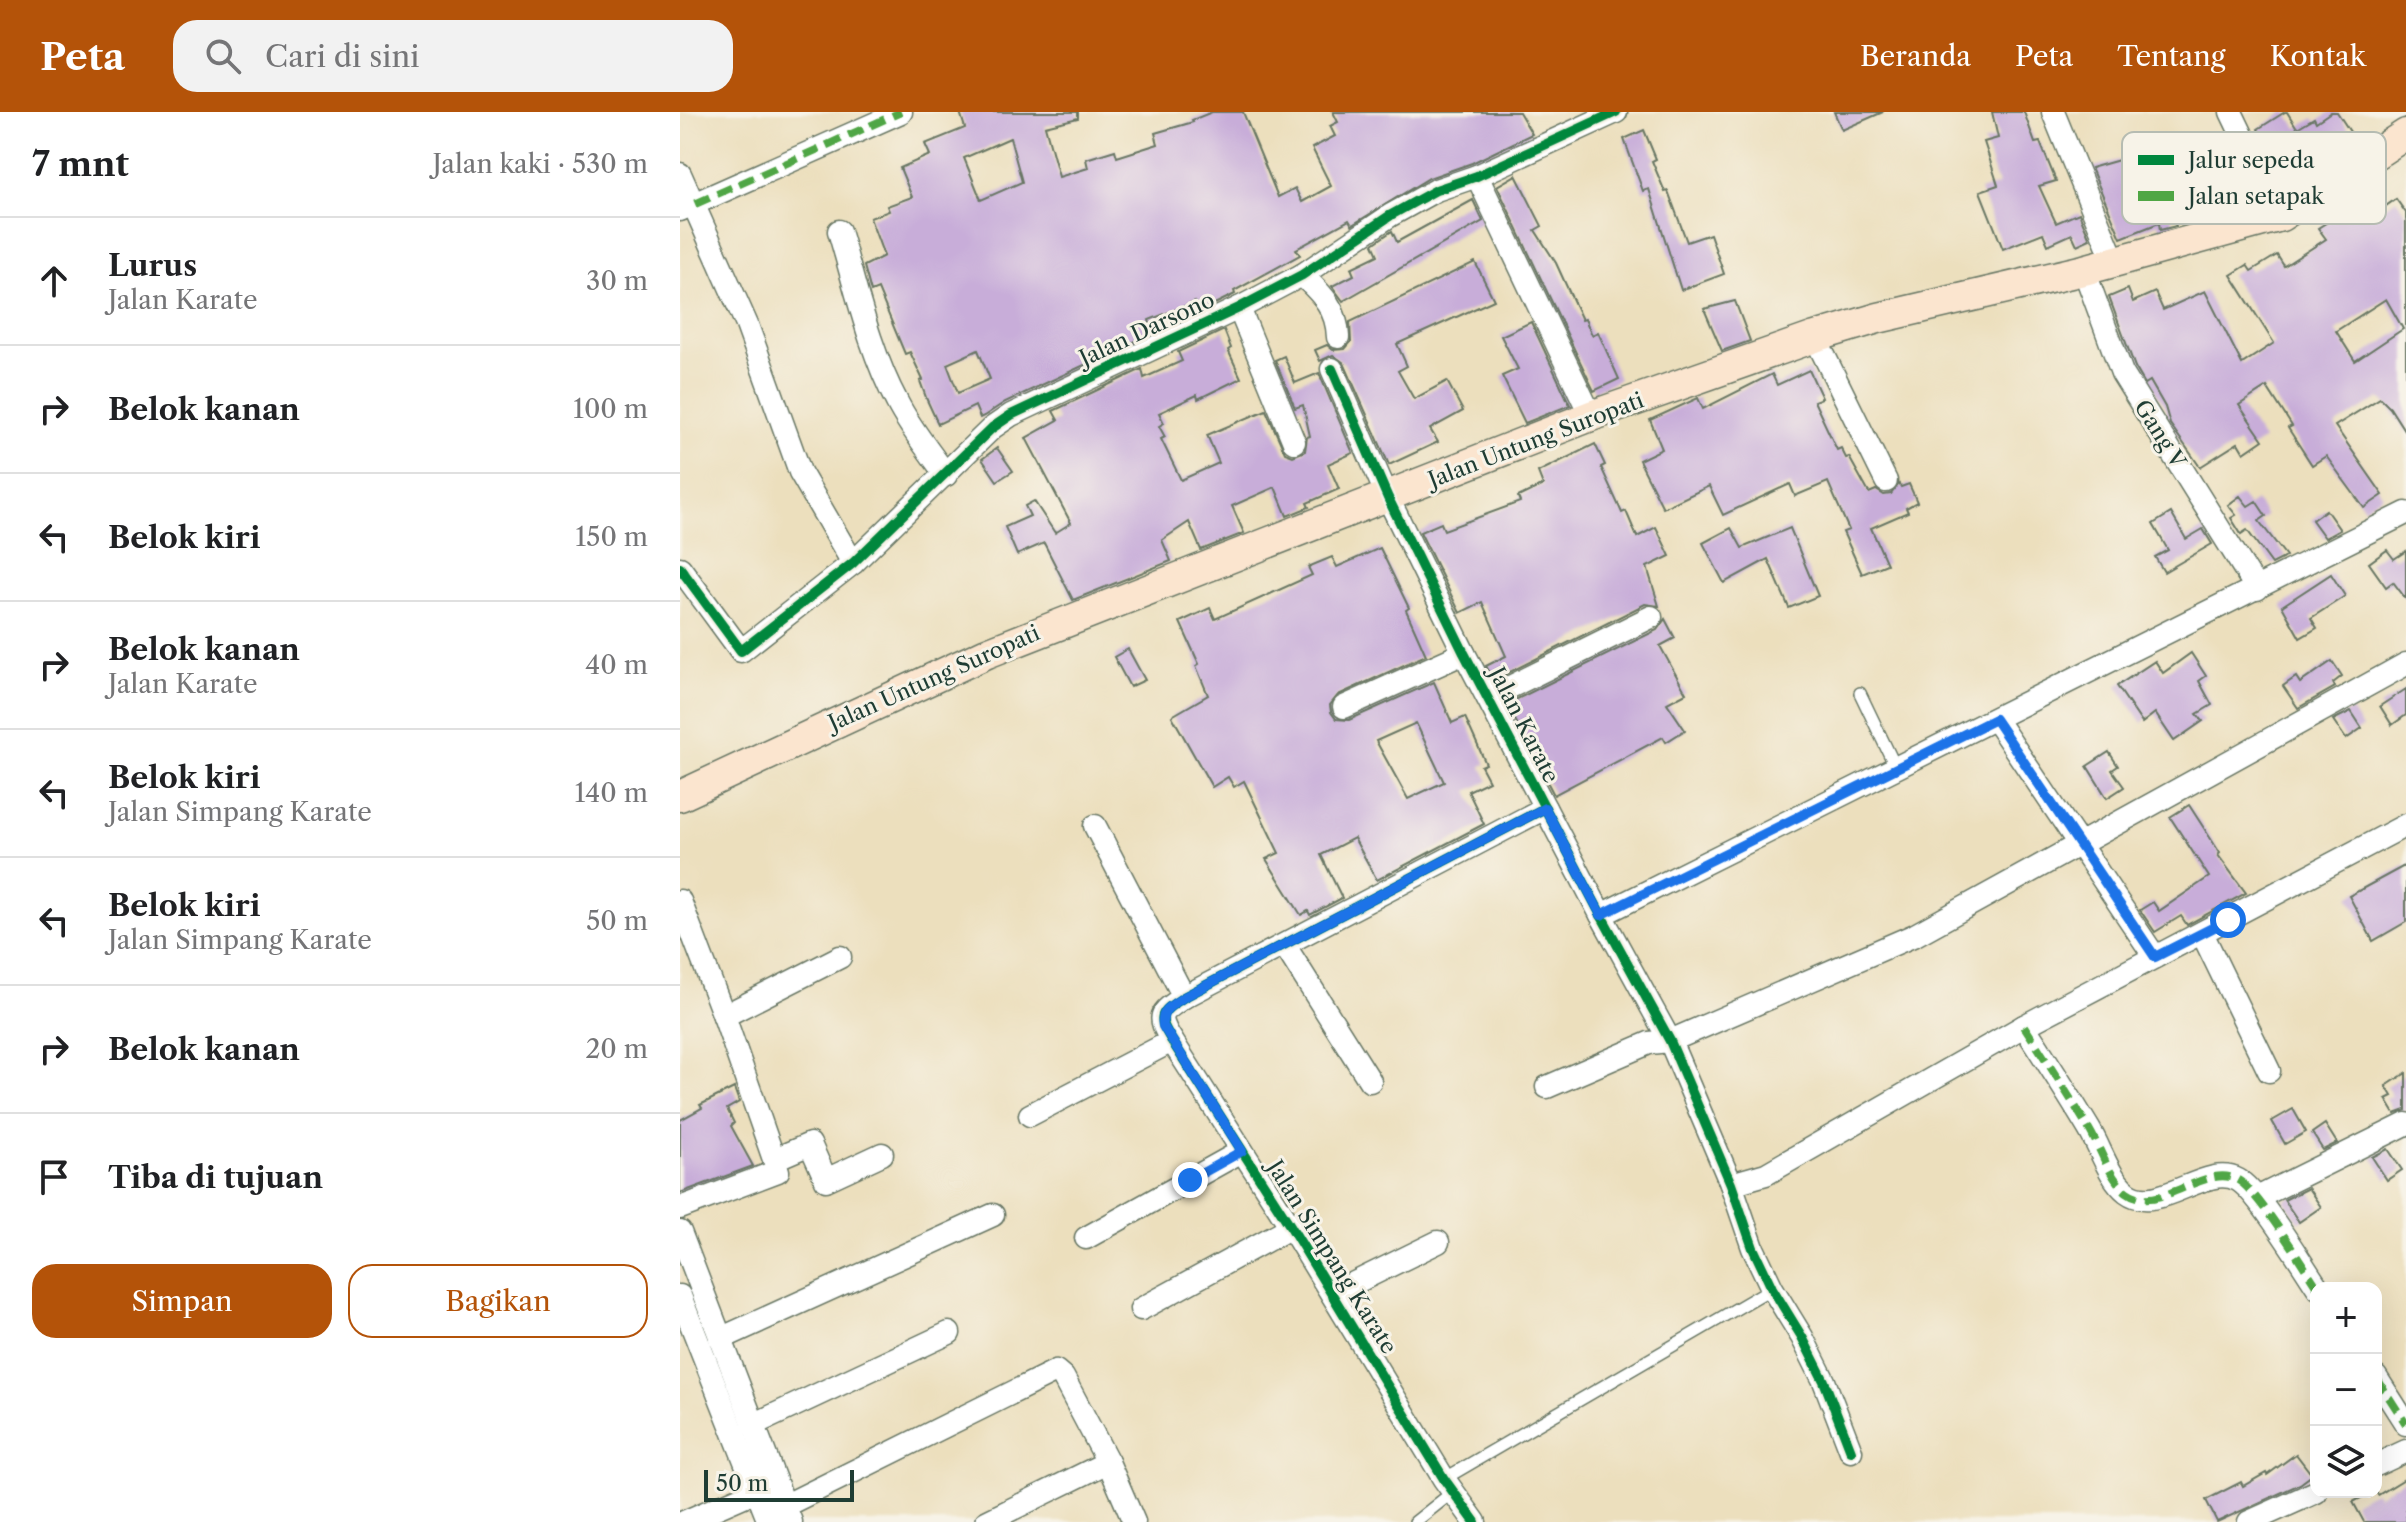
<!DOCTYPE html>
<html lang="id">
<meta charset="utf-8">
<style>
body{margin:0;font-family:"Libre Caslon Text",serif;background:#f2f2f2;color:#202124}
.controls{position:absolute;right:24px;bottom:24px;display:grid;overflow:hidden;border-radius:16px;box-shadow:0 8px 32px #0002}
.controls button{width:72px;height:72px;display:grid;place-items:center;padding:0;border:0;border-bottom:2px solid #e0e0e0;background:#fff;color:#202124;font:40px sans-serif}
.scale{position:absolute;left:24px;bottom:20px;width:150px;box-sizing:border-box;padding-left:8px;border:4px solid #1f3d34;border-top:0;font-size:22px;line-height:28px;white-space:nowrap;color:#1f3d34;-webkit-text-stroke:6px #f7f3e8;paint-order:stroke}
.stop{position:absolute;width:24px;height:24px;margin:-18px;border:6px solid #1a73e8;border-radius:50%;background:#fff}
.stop.end{background:#1a73e8;border-color:#fff;box-shadow:0 2px 8px #0008}
.list{margin:0;padding:0;list-style:none}
h2{display:flex;justify-content:space-between;align-items:center;height:104px;margin:0;padding:0 32px;font-size:34px}
h2 small{font-size:26px;font-weight:400;color:#757577}
.list li{display:grid;grid-template-columns:52px 1fr auto;gap:24px;align-items:center;box-sizing:border-box;height:128px;padding:0 32px;border-top:2px solid #e0e0e0}
.list b{display:block;font-size:30px;white-space:nowrap}
.list p{margin:0;font-size:26px;white-space:nowrap;color:#757577}
.list em{font-size:26px;font-style:normal;color:#757577}
.actions{display:flex;gap:16px;padding:24px 32px}
.actions a{flex:1;padding:18px 0;border:2px solid #b45309;border-radius:24px;text-align:center;font-size:28px;color:#b45309}
.actions .main{background:#b45309;color:#fff}
.icon{flex:none;width:44px;height:44px;fill:none;stroke:currentColor;stroke-width:2;stroke-linecap:round;stroke-linejoin:round}
.map{position:relative;flex:none;width:1726px;height:1410px;overflow:hidden}
header{display:flex;align-items:center;gap:48px;box-sizing:border-box;height:112px;padding:0 40px;background:#b45309;color:#fff}
header strong{font-size:38px}
nav{display:flex;gap:44px;margin-inline-start:auto;font-size:28px}
.search{width:560px;height:72px;background:#f2f2f2;display:flex;align-items:center;gap:20px;box-sizing:border-box;padding:0 28px;border-radius:24px;color:#757577;font-size:30px}
main{display:flex}
aside{flex:1;background:#fff}
.map>svg:first-child{display:block}
.building{fill:#c8add9;fill-rule:evenodd}
.lines{fill:none;stroke-linecap:round;stroke-linejoin:round}
.lane-casing{stroke:#677664;stroke-width:14}
.street-casing{stroke:#677664;stroke-width:25}
.secondary-casing{stroke:#677664;stroke-width:33}
.lane{stroke:#fff;stroke-width:11}
.street{stroke:#fff;stroke-width:22}
.secondary{stroke:#fbe5cf;stroke-width:30}
.quiet{stroke:#4fa644;stroke-width:8;stroke-dasharray:16 8;stroke-linecap:butt}
.cycleway-casing{stroke:#f7f3e8;stroke-width:15}
.cycleway{stroke:#00873e;stroke-width:10}
.route{stroke:#1a73e8;stroke-width:10}
.labels{text-anchor:middle;dominant-baseline:central;stroke-width:6;stroke-linejoin:round;paint-order:stroke}
.street-label{font-size:22px;fill:#1f3d34;stroke:#f7f3e8}
.key{fill:#f7f3e8;stroke:#b6bcb2;stroke-width:2}
.key-label{font-size:22px;fill:#1f3d34}
</style>
<header>
<strong>Peta</strong>
<div class="search"><svg class="icon" aria-label="search" viewBox="0 0 24 24"><circle cx="10" cy="10" r="6"/><path d="M15 15l6 6"/></svg>Cari di sini</div>
<nav><a>Beranda</a><a>Peta</a><a>Tentang</a><a>Kontak</a></nav>
</header>
<main>
<aside>
<h2>7 mnt<small>Jalan kaki · 530 m</small></h2>
<ul class="list">
<li><svg class="icon" aria-label="ahead" viewBox="0 0 24 24"><path d="M12 20V5M6 11l6-6 6 6"/></svg><div><b>Lurus</b><p>Jalan Karate</p></div><em>30 m</em></li>
<li><svg class="icon" aria-label="right" viewBox="0 0 24 24"><path d="M7 20v-9h11M14 6l5 5-5 5"/></svg><div><b>Belok kanan</b></div><em>100 m</em></li>
<li><svg class="icon" aria-label="left" viewBox="0 0 24 24"><path d="M17 20v-9H6M10 6l-5 5 5 5"/></svg><div><b>Belok kiri</b></div><em>150 m</em></li>
<li><svg class="icon" aria-label="right" viewBox="0 0 24 24"><path d="M7 20v-9h11M14 6l5 5-5 5"/></svg><div><b>Belok kanan</b><p>Jalan Karate</p></div><em>40 m</em></li>
<li><svg class="icon" aria-label="left" viewBox="0 0 24 24"><path d="M17 20v-9H6M10 6l-5 5 5 5"/></svg><div><b>Belok kiri</b><p>Jalan Simpang Karate</p></div><em>140 m</em></li>
<li><svg class="icon" aria-label="left" viewBox="0 0 24 24"><path d="M17 20v-9H6M10 6l-5 5 5 5"/></svg><div><b>Belok kiri</b><p>Jalan Simpang Karate</p></div><em>50 m</em></li>
<li><svg class="icon" aria-label="right" viewBox="0 0 24 24"><path d="M7 20v-9h11M14 6l5 5-5 5"/></svg><div><b>Belok kanan</b></div><em>20 m</em></li>
<li><svg class="icon" aria-label="arrive" viewBox="0 0 24 24"><path d="M6 21V4h12l-3 4 3 4H6"/></svg><div><b>Tiba di tujuan</b></div></li>
</ul>
<div class="actions"><a class="main">Simpan</a><a>Bagikan</a></div>
</aside>
<div class="map">
<svg width="1726" height="1410" viewBox="0 0 1726 1410">
<rect width="100%" height="100%" fill="#f7f3e8"/>
<filter id="ink" filterUnits="userSpaceOnUse"><feTurbulence type="fractalNoise" baseFrequency=".0125" numOctaves="2"/><feDisplacementMap in="SourceGraphic" scale="16" xChannelSelector="R" yChannelSelector="G"/><feConvolveMatrix kernelMatrix="1 2 1 2 8 2 1 2 1" color-interpolation-filters="sRGB"/></filter>
<filter id="wash" filterUnits="userSpaceOnUse"><feTurbulence type="fractalNoise" baseFrequency=".006" numOctaves="4" result="noise"/><feDisplacementMap in="SourceGraphic" scale="32" xChannelSelector="R" yChannelSelector="G"/><feGaussianBlur stdDeviation="1.8" result="paint"/><feColorMatrix in="noise" values="0 0 0 0 0 0 0 0 0 0 0 0 0 0 0 0 0 1.4 0 .05"/><feComposite in="paint" operator="in"/></filter>
<g filter="url(#wash)">
<rect width="100%" height="100%" fill="#ecdfbd"/>
<g id="blocks">
<g class="building">
<path d="M280 0H398V6L365 14 379 65 408 56 406 47 435 38 437 45 478 32 475 21 513 10 512 8 532 0H563L598 85 615 76 622 90 651 74 632 36 655 24 650 14 658 10 653 0H839L852 22 792 51 749 66 672 113 669 108 616 137 620 143 554 179 555 182 553 183 518 200 515 190 469 208 473 221 325 290 304 304 300 306 295 294 258 312 247 288 240 269 243 268 230 240 225 242 198 177 191 180 184 154 204 144 190 106 209 99 207 94 232 85 220 56 250 43 245 32 285 16ZM330 26 342 70 301 88 284 46ZM298 238 310 267 278 281 267 252Z"/>
<path d="M1154 0H1203L1162 18Z"/>
<path d="M1312 0H1344L1355 31 1360 30 1376 69 1359 74 1376 111 1399 101 1410 127 1397 133 1392 122 1368 133 1363 121 1323 137 1300 79 1318 73 1304 30 1318 26Z"/>
<path d="M1605 0H1607L1617 16 1634 6 1636 10 1651 0H1657L1678 32 1659 44 1656 39 1618 62 1622 68 1604 79 1593 55 1597 53 1582 31 1585 29 1578 17Z"/>
<path d="M964 18 976 47 972 49 985 80 988 79 1007 130 1030 122 1044 162 1001 178 969 77 963 79 944 27Z"/>
<path d="M1439 48 1446 72 1451 70 1457 85 1472 82 1471 78 1478 76 1496 114 1480 118 1479 111 1441 126 1411 56Z"/>
<path d="M836 63 862 114 855 118 876 151 902 208 905 207 912 223 918 220 939 267 914 279 817 74Z"/>
<path d="M1690 83 1700 98 1716 87 1726 101V321L1710 296 1700 286 1655 314 1703 383 1684 396 1646 344 1632 353 1608 316 1612 314 1587 275 1559 293 1583 328 1564 341 1558 331 1520 355 1490 312 1485 295 1470 269 1465 272 1455 255 1429 185 1448 177 1453 190 1475 180 1483 198 1525 179 1562 252 1594 231 1551 163 1567 153 1571 159 1597 143 1604 154 1646 127 1638 116ZM1706 187 1723 217 1675 249 1656 219Z"/>
<path d="M793 88 803 109 663 189 652 174 674 163 671 156 698 143 693 132 712 119 717 130Z"/>
<path d="M795 150 814 188 717 232 727 254 718 259 734 287 767 269 783 299 750 317 758 330 709 353 664 251 653 243 640 249 635 238 647 233 653 238 665 237 671 230 670 210Z"/>
<path d="M1055 189 1070 229 1042 239 1024 197Z"/>
<path d="M851 210 890 293 845 311 822 264 838 257 821 224Z"/>
<path d="M544 218 551 236 548 238 561 266 518 287 517 283 479 301 484 311 479 314 485 325 481 327 501 368 539 351 527 323 586 298 605 341 613 344 625 339 627 325 630 324 623 293 615 296 595 248 604 244 615 271 639 261 673 341 648 352 659 377 627 391 629 395 607 404 595 375 552 394 564 421 521 438 509 410 482 428 491 449 393 488 364 431 337 443 325 415 350 404 345 394 354 389 375 421 391 411 346 326 378 308 373 299 462 257 464 266 502 249 498 240Z"/>
<path d="M1129 258 1142 286 1134 289 1157 338 1161 336 1166 346 1169 345 1189 381 1196 378 1204 383 1211 382 1219 372 1221 375 1229 372 1237 390 1226 396 1228 400 1191 416 1207 452 1182 462 1163 420 1169 418 1148 370 1115 384 1110 372 1043 403 1029 374 983 396 959 348 982 337 970 308 1018 286 1023 297 1092 262 1097 273Z"/>
<path d="M915 332 925 353 921 355 942 401 946 399 957 425 976 415 990 444 967 455 979 494 965 492 814 568 806 554 826 544 802 490 780 501 740 420 761 411 764 418 840 390 838 385 863 373 858 360Z"/>
<path d="M317 336 333 359 317 369 302 347Z"/>
<path d="M1560 384 1568 394 1576 389 1586 404 1579 409 1606 444 1602 447 1592 452 1567 418 1561 422 1551 406 1556 403 1548 393Z"/>
<path d="M1646 398 1660 418 1645 426 1632 408Z"/>
<path d="M1491 401 1506 427 1523 417 1532 432 1484 460 1475 445 1488 438 1473 412Z"/>
<path d="M1051 416 1062 436 1110 416 1138 484 1109 496 1088 447 1044 471 1023 431Z"/>
<path d="M700 436 729 496 726 498 746 543 658 583 650 593 651 600 656 607 669 608 754 570 772 611 785 605 806 652 801 654 809 669 788 679 804 712 697 768 674 726 641 743 662 786 630 803 628 799 621 803 586 747 599 741 564 669 554 675 548 665 532 675 492 604 528 583 516 554 519 552 500 510 530 496 535 507 632 463 628 455 652 445 657 455ZM736 611 764 670 728 687 696 629Z"/>
<path d="M1707 438 1714 447 1726 439V487L1713 470 1706 475 1689 451Z"/>
<path d="M1651 462 1665 484 1631 506 1637 516 1620 526 1602 494Z"/>
<path d="M985 507 995 526 980 534 1006 581 987 591 1005 618 986 630 983 625 874 683 827 592 977 518Z"/>
<path d="M448 537 465 568 450 575 434 545Z"/>
<path d="M1511 541 1526 564 1519 569 1532 593 1517 602 1523 609 1494 629 1475 601 1462 611 1437 574 1475 549 1483 561Z"/>
<path d="M1652 549 1662 564 1653 571 1655 575 1618 596 1603 574 1616 565 1620 571Z"/>
<path d="M1726 577V603L1712 613 1700 594Z"/>
<path d="M1671 599 1682 616 1666 627 1653 608Z"/>
<path d="M1429 640 1438 654 1432 658 1444 675 1427 686 1407 654Z"/>
<path d="M1509 693 1540 741 1538 743 1566 781 1507 813 1501 804 1475 820 1460 798 1473 790 1479 799 1529 765 1490 705Z"/>
<path d="M1726 753V810L1693 829 1669 784Z"/>
<path d="M1726 961V998L1715 1002 1706 987 1712 984 1706 974Z"/>
<path d="M54 976 59 990 47 997 54 1011 51 1014 73 1054 0 1081V1008L22 996 20 993Z"/>
<path d="M1613 997 1626 1020 1605 1032 1592 1009Z"/>
<path d="M1645 1012 1657 1031 1643 1038 1632 1021Z"/>
<path d="M1708 1037 1722 1058 1707 1068 1692 1045Z"/>
<path d="M1628 1076 1641 1095 1619 1110 1604 1088Z"/>
<path d="M1616 1342 1632 1363 1620 1372 1537 1410 1526 1388 1561 1370 1563 1374 1586 1361 1587 1363Z"/>
<path d="M1726 1366V1410H1684L1673 1390 1692 1380 1696 1379 1698 1383Z"/>
</g>
</g>
</g>
<g filter="url(#ink)">
<use href="#blocks" fill-opacity="0" stroke="#677664" stroke-width="2"/>
<g class="lines">
<g class="lane-casing">
<g id="lane">
<path d="M1180 581 1216 656"/>
<path d="M764 1367 1092 1176"/>
<path d="M735 1410 774 1379"/>
</g>
</g>
<g class="street-casing">
<g id="street">
<path d="M1373 0 1434 149"/>
<path d="M1551 0 1601 104"/>
<path d="M0 62 67 213 120 360 173 451"/>
<path d="M797 64 911 304"/>
<path d="M0 98 221 0"/>
<path d="M159 119C176 176 189 238 217 290 230 316 249 339 266 363"/>
<path d="M1404 158 1442 261 1577 477"/>
<path d="M622 163C642 182 657 196 658 225"/>
<path d="M559 196 614 330"/>
<path d="M1135 225 1206 369"/>
<path d="M652 257 708 386 784 541 921 803 990 929 1051 1072 1073 1136 1092 1176 1122 1225 1144 1269 1171 1339"/>
<path d="M0 456 61 539 173 451 312 316 331 303 559 196 622 163 711 103 756 78 797 64 936 0"/>
<path d="M808 586 971 505"/>
<path d="M664 595 784 541"/>
<path d="M1315 607 1475 845"/>
<path d="M415 714 504 885"/>
<path d="M0 789 44 904 98 1059 0 1096"/>
<path d="M921 803 1726 401"/>
<path d="M1522 821 1589 959"/>
<path d="M605 834 690 969"/>
<path d="M44 904 160 845"/>
<path d="M1344 914C1366 948 1388 982 1409 1017 1421 1037 1429 1066 1447 1080 1479 1104 1525 1050 1558 1068 1578 1079 1623 1154 1638 1176"/>
<path d="M867 975 969 931 990 929 1235 823 1726 552"/>
<path d="M350 1003 492 929"/>
<path d="M95 1047 130 1032 146 1068 202 1042"/>
<path d="M1051 1072 1086 1062 1344 914 1726 713"/>
<path d="M1577 1086 1726 1012"/>
<path d="M0 1120 111 1410"/>
<path d="M406 1126 562 1039"/>
<path d="M652 1182 758 1130"/>
<path d="M0 1184 89 1410"/>
<path d="M461 1197 611 1115"/>
<path d="M40 1227 313 1103"/>
<path d="M1696 1265 1726 1312"/>
<path d="M73 1313 269 1221"/>
<path d="M1696 1353 1726 1339"/>
<path d="M104 1394 376 1259 383 1265 428 1350 454 1410"/>
<path d="M4 1410 75 1379"/>
<path d="M306 1410 428 1350"/>
<path d="M795 1410 764 1367 611 1115 492 929C476 903 480 901 504 885L865 696"/>
<path d="M1569 1410 1636 1380"/>
</g>
</g>
<g class="secondary-casing">
<path id="secondary" d="M0 684 307 541 911 304 1135 225 1198 206 1404 158 1601 104 1726 22"/>
</g>
<use href="#lane" class="lane"/>
<use href="#street" class="street"/>
<use href="#secondary" class="secondary"/>
<g class="quiet">
<path d="M15 92 221 0"/>
<path d="M1344 914C1366 948 1388 982 1409 1017 1421 1037 1429 1066 1447 1080 1479 1104 1525 1050 1558 1068 1578 1079 1623 1154 1638 1176"/>
<path d="M1696 1265 1726 1312"/>
</g>
<g class="cycleway-casing">
<g id="cycleway">
<path d="M652 257 708 386 784 541 921 803 990 929 1051 1072 1073 1136 1092 1176 1122 1225 1144 1269 1171 1339"/>
<path d="M0 456 61 539 173 451 312 316 331 303 559 196 622 163 711 103 756 78 797 64 936 0"/>
<path d="M795 1410 764 1367 611 1115 492 929C476 903 480 901 504 885L865 696"/>
</g>
</g>
<use href="#cycleway" class="cycleway"/>
</g>
</g>
<g class="lines" filter="url(#ink)">
<path class="route" d="M510 1068 562 1039 483 914C480 898 492 893 504 885L865 696 921 803 1315 607 1475 845 1548 808"/>
</g>
<g class="labels">
<g class="street-label">
<text transform="translate(467 217) rotate(-25)">Jalan Darsono</text>
<text transform="translate(1480 322) rotate(58)">Gang V</text>
<text transform="translate(856 328) rotate(-21)">Jalan Untung Suropati</text>
<text transform="translate(254 566) rotate(-24)">Jalan Untung Suropati</text>
<text transform="translate(844 613) rotate(63)">Jalan Karate</text>
<text transform="translate(652 1145) rotate(58)">Jalan Simpang Karate</text>
</g>
</g>
<rect x="1442" y="20" width="264" height="92" rx="12" class="key"/>
<rect x="1458" y="43" width="36" height="10" fill="#00873e"/>
<rect x="1458" y="79" width="36" height="10" fill="#4fa644"/>
<g class="key-label">
<text x="1508" y="56">Jalur sepeda</text>
<text x="1508" y="92">Jalan setapak</text>
</g>
</svg>
<div class="controls">
<button>+</button>
<button>−</button>
<button><svg class="icon" aria-label="layers" viewBox="0 0 24 24"><path d="M12 4l9 5-9 5-9-5zM3 14l9 5 9-5"/></svg></button>
</div>
<div class="scale">50 m</div>
<div class="stop" style="left:1548px;top:808px"></div>
<div class="stop end" style="left:510px;top:1068px"></div>
</div>
</main>
